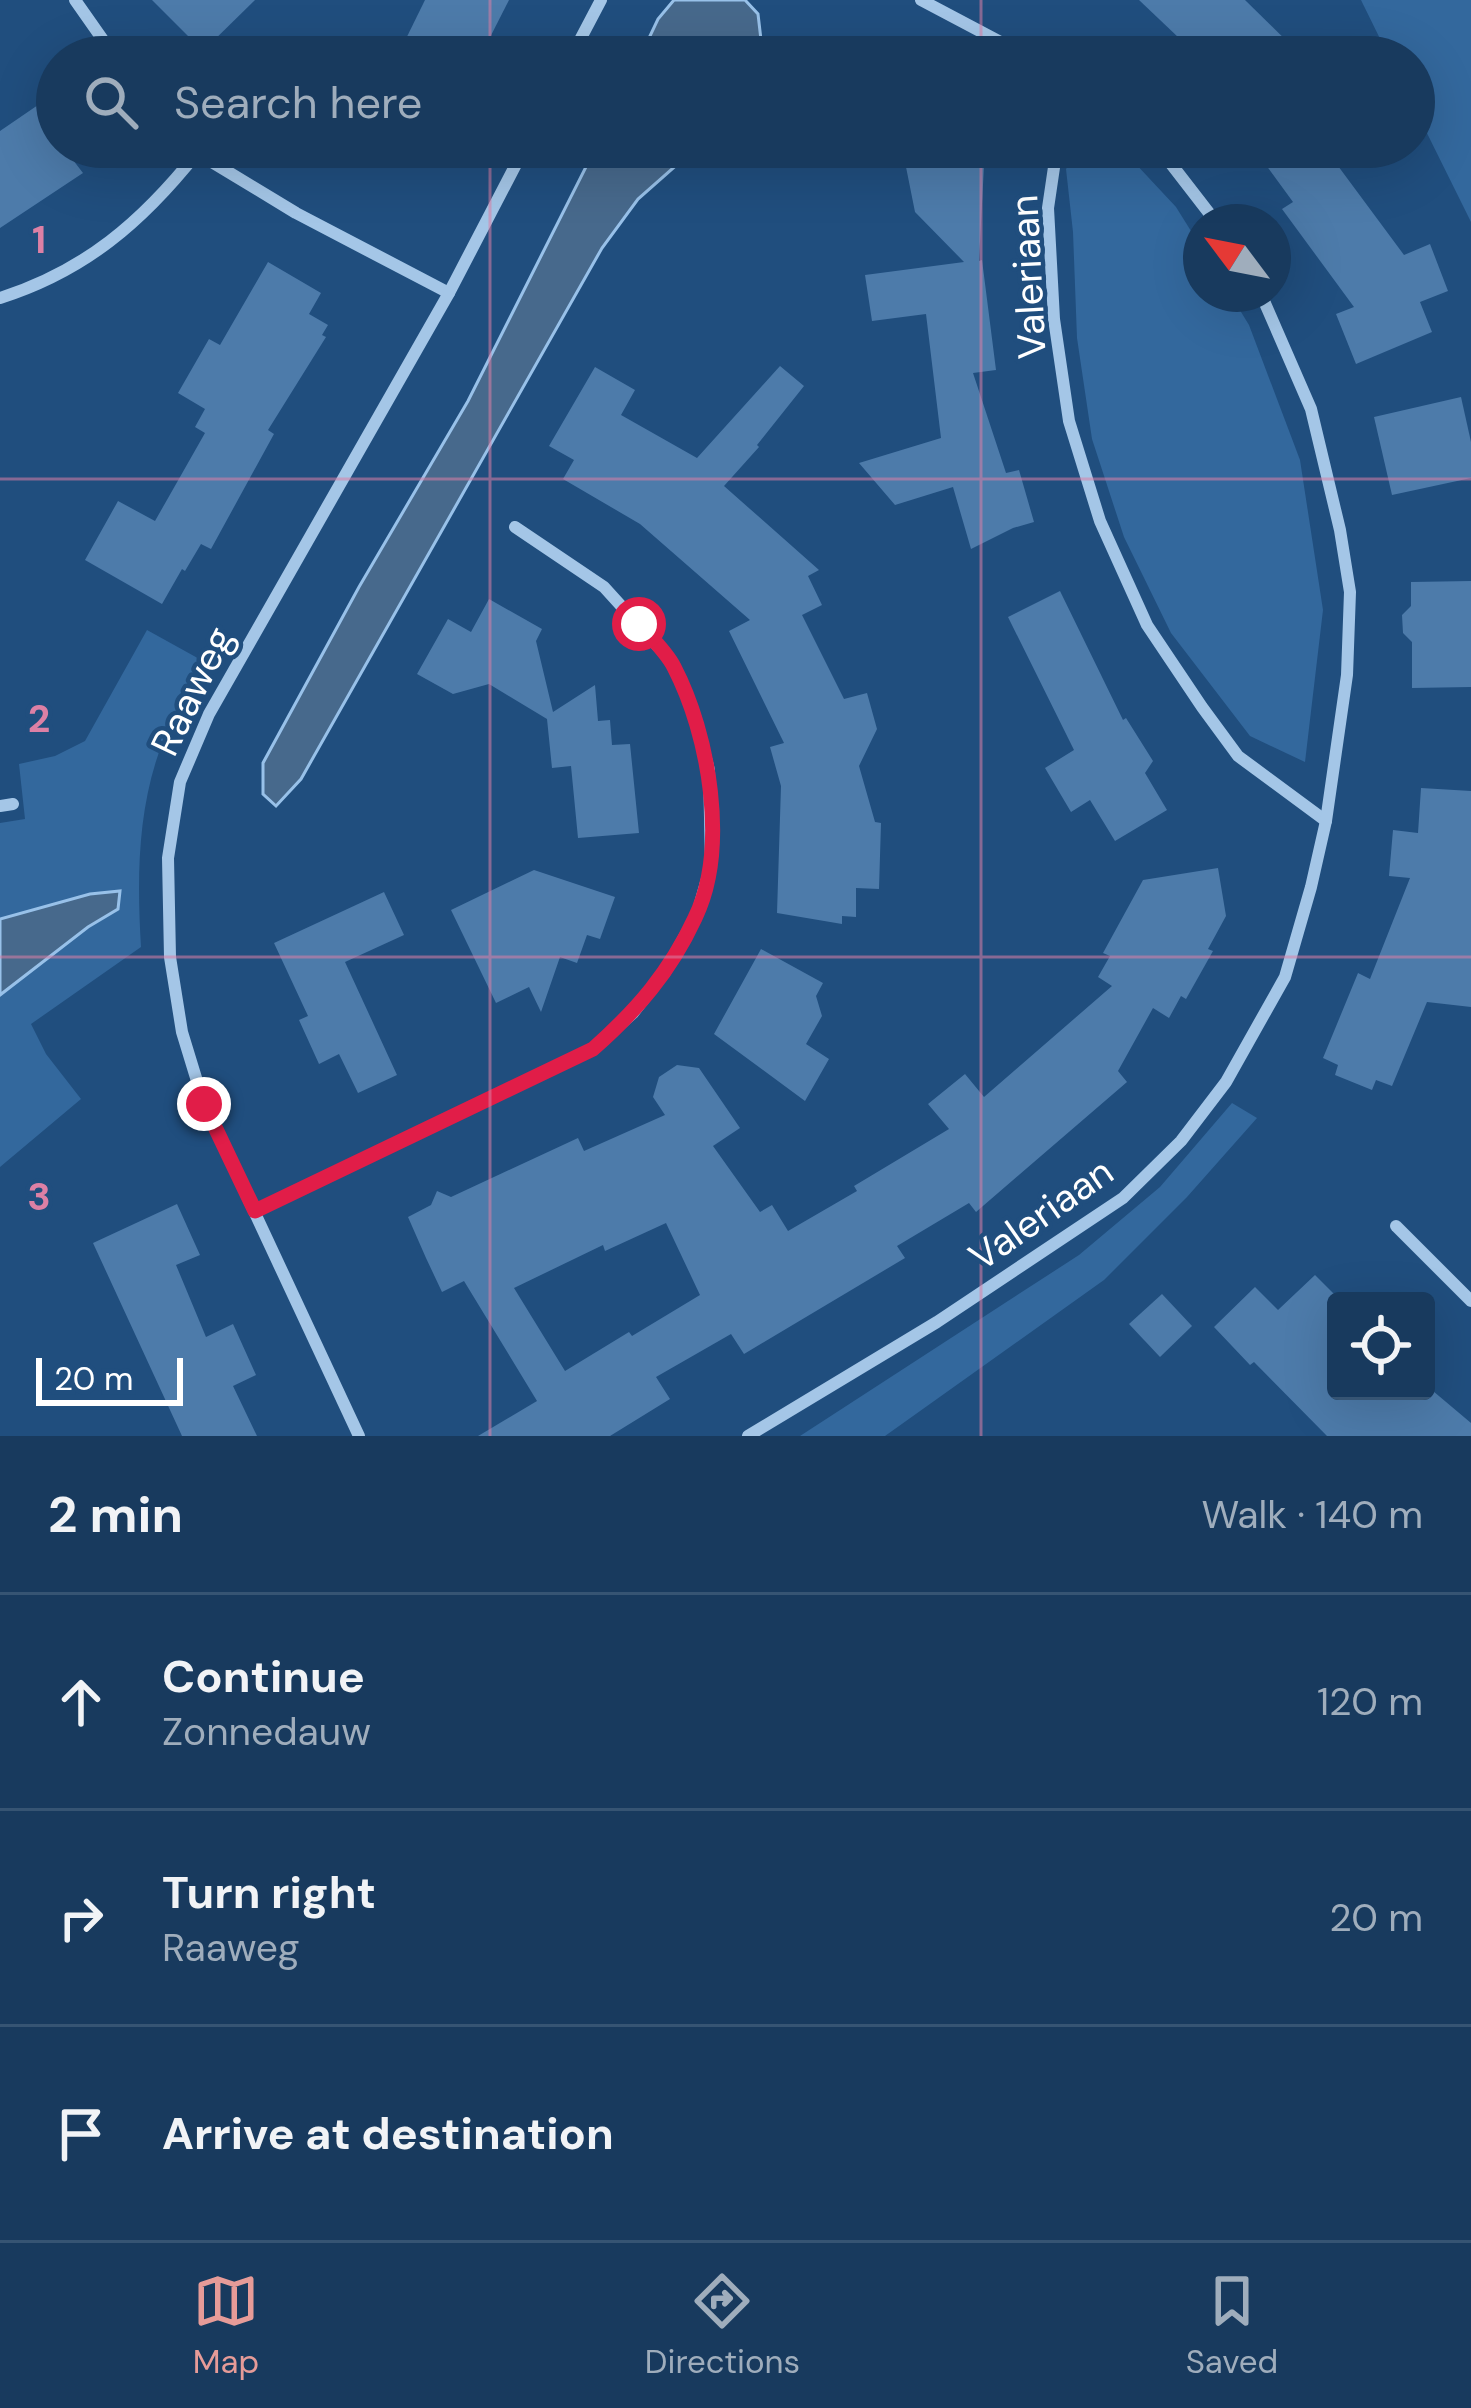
<!DOCTYPE html>
<meta charset="utf-8">
<style>
body{margin:0;font-family:"DM Sans",sans-serif;background:#214164;color:#f1f3f6}
.controls{position:absolute;right:36px;bottom:36px;display:grid;overflow:hidden;border-radius:12px;box-shadow:0 12px 48px #0002}
.controls button{width:108px;height:108px;display:grid;place-items:center;padding:0;border:0;border-bottom:3px solid #365473;background:#183a5e;color:#f1f3f6;font:60px sans-serif}
.compass{position:absolute;left:1183px;top:204px;width:108px;height:108px;border-radius:50%;background:#183a5e;box-shadow:0 12px 48px #0002;rotate:302deg}
.scale{position:absolute;left:36px;bottom:30px;width:147px;box-sizing:border-box;padding-left:12px;border:6px solid #fff;border-top:0;font-size:33px;line-height:42px;white-space:nowrap;color:#fff;-webkit-text-stroke:9px #204e7e;paint-order:stroke}
.stop{position:absolute;width:36px;height:36px;margin:-27px;border:9px solid #e11d48;border-radius:50%;background:#fff}
.stop.end{background:#e11d48;border-color:#fff;box-shadow:0 3px 12px #0008}
.list{margin:0;padding:0;list-style:none}
h2{display:flex;justify-content:space-between;align-items:center;height:156px;margin:0;padding:0 48px;font-size:51px}
h2 small{font-size:39px;font-weight:400;color:#9fadbc}
.list li{display:grid;grid-template-columns:78px 1fr auto;gap:36px;align-items:center;box-sizing:border-box;height:216px;padding:0 48px;border-top:3px solid #365473}
.list b{display:block;font-size:45px;white-space:nowrap}
.list p{margin:0;font-size:39px;white-space:nowrap;color:#9fadbc}
.list em{font-size:39px;font-style:normal;color:#9fadbc}
.icon{flex:none;width:66px;height:66px;fill:none;stroke:currentColor;stroke-width:2;stroke-linecap:round;stroke-linejoin:round}
.map{position:relative;flex:none;width:1471px;height:1436px;overflow:hidden}
.search{position:absolute;background:#183a5e;box-shadow:0 12px 48px #0002;left:36px;right:36px;top:36px;height:132px;display:flex;align-items:center;gap:30px;box-sizing:border-box;padding:0 42px;border-radius:66px;color:#9fadbc;font-size:45px}
.sheet{height:804px;background:#183a5e}
nav{display:flex;justify-content:space-around;align-items:center;box-sizing:border-box;height:168px;border-top:3px solid #365473;background:#183a5e;font-size:33px;color:#9fadbc}
nav a{display:grid;justify-items:center;gap:6px}
nav .on{color:#e69b98}
.map>svg:first-child{display:block}
.green{fill:#33689d}
.water{fill:#47698c;stroke:#98c1e9;stroke-width:3}
.building{fill:#4d7baa;fill-rule:evenodd}
.lines{fill:none;stroke-linecap:round;stroke-linejoin:round}
.minor{stroke:#a4c6e7;stroke-width:12}
.route{stroke:#e11d48;stroke-width:15}
.grid{fill:none;stroke:#dd80a5;stroke-width:3;stroke-opacity:0.55}
.labels{text-anchor:middle;dominant-baseline:central;stroke-width:9;stroke-linejoin:round;paint-order:stroke}
.street-label{font-size:39px;fill:#fff;stroke:#204e7e}
.grid-label{font-size:39px;text-anchor:middle;font-weight:bold;fill:#dd80a5;stroke:#204e7e;stroke-width:9;stroke-linejoin:round;paint-order:stroke}
</style>
<div class="map">
<svg width="1471" height="1436" viewBox="0 0 1471 1436">
<rect width="100%" height="100%" fill="#204e7e"/>
<g class="green">
<path d="M1361 0H1471V222L1414 107V57H1389Z"/>
<path d="M1082 147H1120L1176 207 1201 247V294H1230L1249 325 1300 460 1323 610 1305 762 1250 736 1171 633 1124 537 1092 439 1077 338 1073 232 1066 169Z"/>
<path d="M147 630 203 661C188 688 173 715 162 744 137 809 137 880 141 947L31 1024 46 1054 81 1099 0 1167V995L88 927 118 909 90 894 0 919V823L25 819 19 764 55 756 85 741Z"/>
<path d="M1232 1103 1257 1118 1187 1197 1104 1280 885 1436H800L1079 1255 1160 1187Z"/>
</g>
<g class="water">
<path d="M674 0H745L758 14 763 57H640L658 19Z"/>
<path d="M596 147H697L638 199 602 248 301 779 276 806 263 794V763L359 587 468 401Z"/>
<path d="M120 891 118 909 88 927 0 995V919L90 894Z"/>
</g>
<g class="building">
<path d="M152 0H255L203 51Z"/>
<path d="M425 0H509L480 57H397Z"/>
<path d="M1139 0H1245L1303 57H1199Z"/>
<path d="M57 92V147H63L83 173 0 228V131Z"/>
<path d="M902 147H985L979 261 982 260 996 370 973 373 1006 473 1019 470 1034 522 1013 528 971 549 953 487 895 505 859 463 941 438 926 314 872 321 865 275 964 262 915 212Z"/>
<path d="M1289 147H1324L1404 255 1430 244 1448 291 1420 302 1432 332 1356 364 1336 314 1354 307 1282 209 1293 202 1266 165Z"/>
<path d="M268 262 321 293 309 314 328 325 322 335 326 337 268 430 274 434 211 549 201 544 185 571 182 569 162 604 85 560 118 501 155 521 205 433 195 427 205 409 178 393 209 339 220 345Z"/>
<path d="M780 366 804 386 757 445 759 447 724 486 819 570 808 576 822 605 802 615 844 699 867 693 877 729 859 766 875 822 881 823 879 889 856 888V917L842 916V924L777 913 781 786 770 747 784 743 729 631 750 620 640 524 563 479 574 460 549 446 595 367 635 390 621 415 697 458Z"/>
<path d="M1461 397 1471 442V478L1392 495 1374 417Z"/>
<path d="M1471 581V687L1412 688V642L1403 633 1402 615 1411 606V582Z"/>
<path d="M1060 591 1123 720 1126 718 1153 761 1145 773 1167 810 1115 841 1090 800 1071 812 1045 768 1074 750 1008 617Z"/>
<path d="M489 599 542 629 536 641 553 712 595 685 598 721 610 720 612 745 630 744 639 833 578 838 571 766 552 768 547 719 489 684 453 694 417 674 448 619 471 632Z"/>
<path d="M1421 788 1471 791V1007L1427 1002 1392 1086 1376 1080 1372 1090 1335 1075 1338 1065 1323 1058 1358 973 1370 979 1410 878 1389 876 1393 830 1418 833Z"/>
<path d="M1218 868 1226 916 1208 949 1213 951 1186 999 1181 996 1169 1018 1153 1008 1118 1071 1127 1082 976 1212 969 1203 897 1246 905 1258 744 1354 731 1334 656 1377 670 1399 610 1436H478L537 1401 464 1281 442 1292 426 1258 408 1217 431 1205 437 1191 451 1197 578 1138 584 1151 665 1115 653 1097 659 1077 677 1065 699 1068 740 1128 713 1146 760 1212 772 1205 788 1231 857 1191 854 1186 949 1129 928 1104 965 1074 984 1097 1112 986 1098 977 1110 956 1103 953 1143 880ZM666 1223 700 1295 632 1336 629 1332 565 1371 514 1288 603 1245 605 1251Z"/>
<path d="M534 870 615 897 600 939 587 935 577 963 560 957 541 1012 529 987 496 1003 451 910Z"/>
<path d="M384 892 404 935 345 962 397 1075 358 1093 339 1054 319 1064 299 1020 308 1016 274 943Z"/>
<path d="M761 949 823 983 816 996 822 1016 806 1044 829 1059 805 1101 714 1034Z"/>
<path d="M177 1204 200 1255 176 1265 206 1337 233 1324 256 1375 233 1386 257 1436H182L93 1243Z"/>
<path d="M1315 1275 1336 1296V1391H1433L1471 1423V1436H1327L1254 1362 1250 1365 1214 1327 1255 1287 1278 1310Z"/>
<path d="M1162 1294 1192 1326 1160 1357 1129 1324Z"/>
</g>
<g class="lines">
<g class="minor">
<path d="M75 0 115 57"/>
<path d="M921 0 1029 57"/>
<path d="M571 57 601 0"/>
<path d="M191 147 197 153 296 213 449 293"/>
<path d="M1057 147 1048 208 1054 319 1069 421 1100 521 1147 625 1202 707 1238 756 1326 821"/>
<path d="M1158 147 1216 222"/>
<path d="M0 298C85 271 142 222 197 153"/>
<path d="M0 806 13 804"/>
<path d="M255 1211 593 1049 633 1013 665 972 697 914 711 865 709 770 695 716 672 662 604 587 515 527"/>
<path d="M1396 1226 1471 1301"/>
<path d="M359 1436 204 1104 182 1032 170 957 168 858 180 782 209 714 449 293 525 147"/>
<path d="M748 1436 937 1322 1123 1198 1181 1141 1226 1082 1285 977 1311 887 1326 821 1347 675 1350 592 1340 530 1311 409 1261 294"/>
</g>
</g>
<g class="lines">
<path class="route" d="M204 1104 255 1211 593 1049C637 1010 670 972 695 918 729 848 709 734 674 667 666 651 650 637 639 624"/>
</g>
<path class="grid" d="M490 0V57M981 0V57M490 147V1436M981 147V1436M0 479H1471M0 957H1471"/>
<g class="labels">
<g class="street-label">
<text transform="translate(1028 277) rotate(-93)">Valeriaan</text>
<text transform="translate(192 691) rotate(-64)">Raaweg</text>
<text transform="translate(1041 1214) rotate(-35)">Valeriaan</text>
</g>
</g>
<g class="grid-label">
<text x="39" y="253">1</text>
<text x="39" y="732">2</text>
<text x="39" y="1210">3</text>
</g>
</svg>
<div class="controls">
<button><svg class="icon" aria-label="locate" viewBox="0 0 24 24"><circle cx="12" cy="12" r="6"/><path d="M12 2v4M12 18v4M2 12h4M18 12h4"/></svg></button>
</div>
<svg class="compass" viewBox="-18 -18 36 36"><path d="M0-13l5 13h-10z" fill="#e53935"/><path d="M0 13l5-13h-10z" fill="#9fadbc"/></svg>
<div class="scale">20 m</div>
<div class="stop" style="left:639px;top:624px"></div>
<div class="stop end" style="left:204px;top:1104px"></div>
<div class="search"><svg class="icon" aria-label="search" viewBox="0 0 24 24"><circle cx="10" cy="10" r="6"/><path d="M15 15l6 6"/></svg>Search here</div>
</div>
<section class="sheet">
<h2>2 min<small>Walk · 140 m</small></h2>
<ul class="list">
<li><svg class="icon" aria-label="ahead" viewBox="0 0 24 24"><path d="M12 20V5M6 11l6-6 6 6"/></svg><div><b>Continue</b><p>Zonnedauw</p></div><em>120 m</em></li>
<li><svg class="icon" aria-label="right" viewBox="0 0 24 24"><path d="M7 20v-9h11M14 6l5 5-5 5"/></svg><div><b>Turn right</b><p>Raaweg</p></div><em>20 m</em></li>
<li><svg class="icon" aria-label="arrive" viewBox="0 0 24 24"><path d="M6 21V4h12l-3 4 3 4H6"/></svg><div><b>Arrive at destination</b></div></li>
</ul>
</section>
<nav>
<a class="on"><svg class="icon" aria-label="map" viewBox="0 0 24 24"><path d="M3 6l6-2 6 2 6-2v14l-6 2-6-2-6 2zM9 4v14M15 6v14"/></svg>Map</a>
<a><svg class="icon" aria-label="directions" viewBox="0 0 24 24"><path d="M12 3l9 9-9 9-9-9zM9 14v-3h6M13 9l2 2-2 2"/></svg>Directions</a>
<a><svg class="icon" aria-label="saved" viewBox="0 0 24 24"><path d="M7 4h10v16l-5-4-5 4z"/></svg>Saved</a>
</nav>
